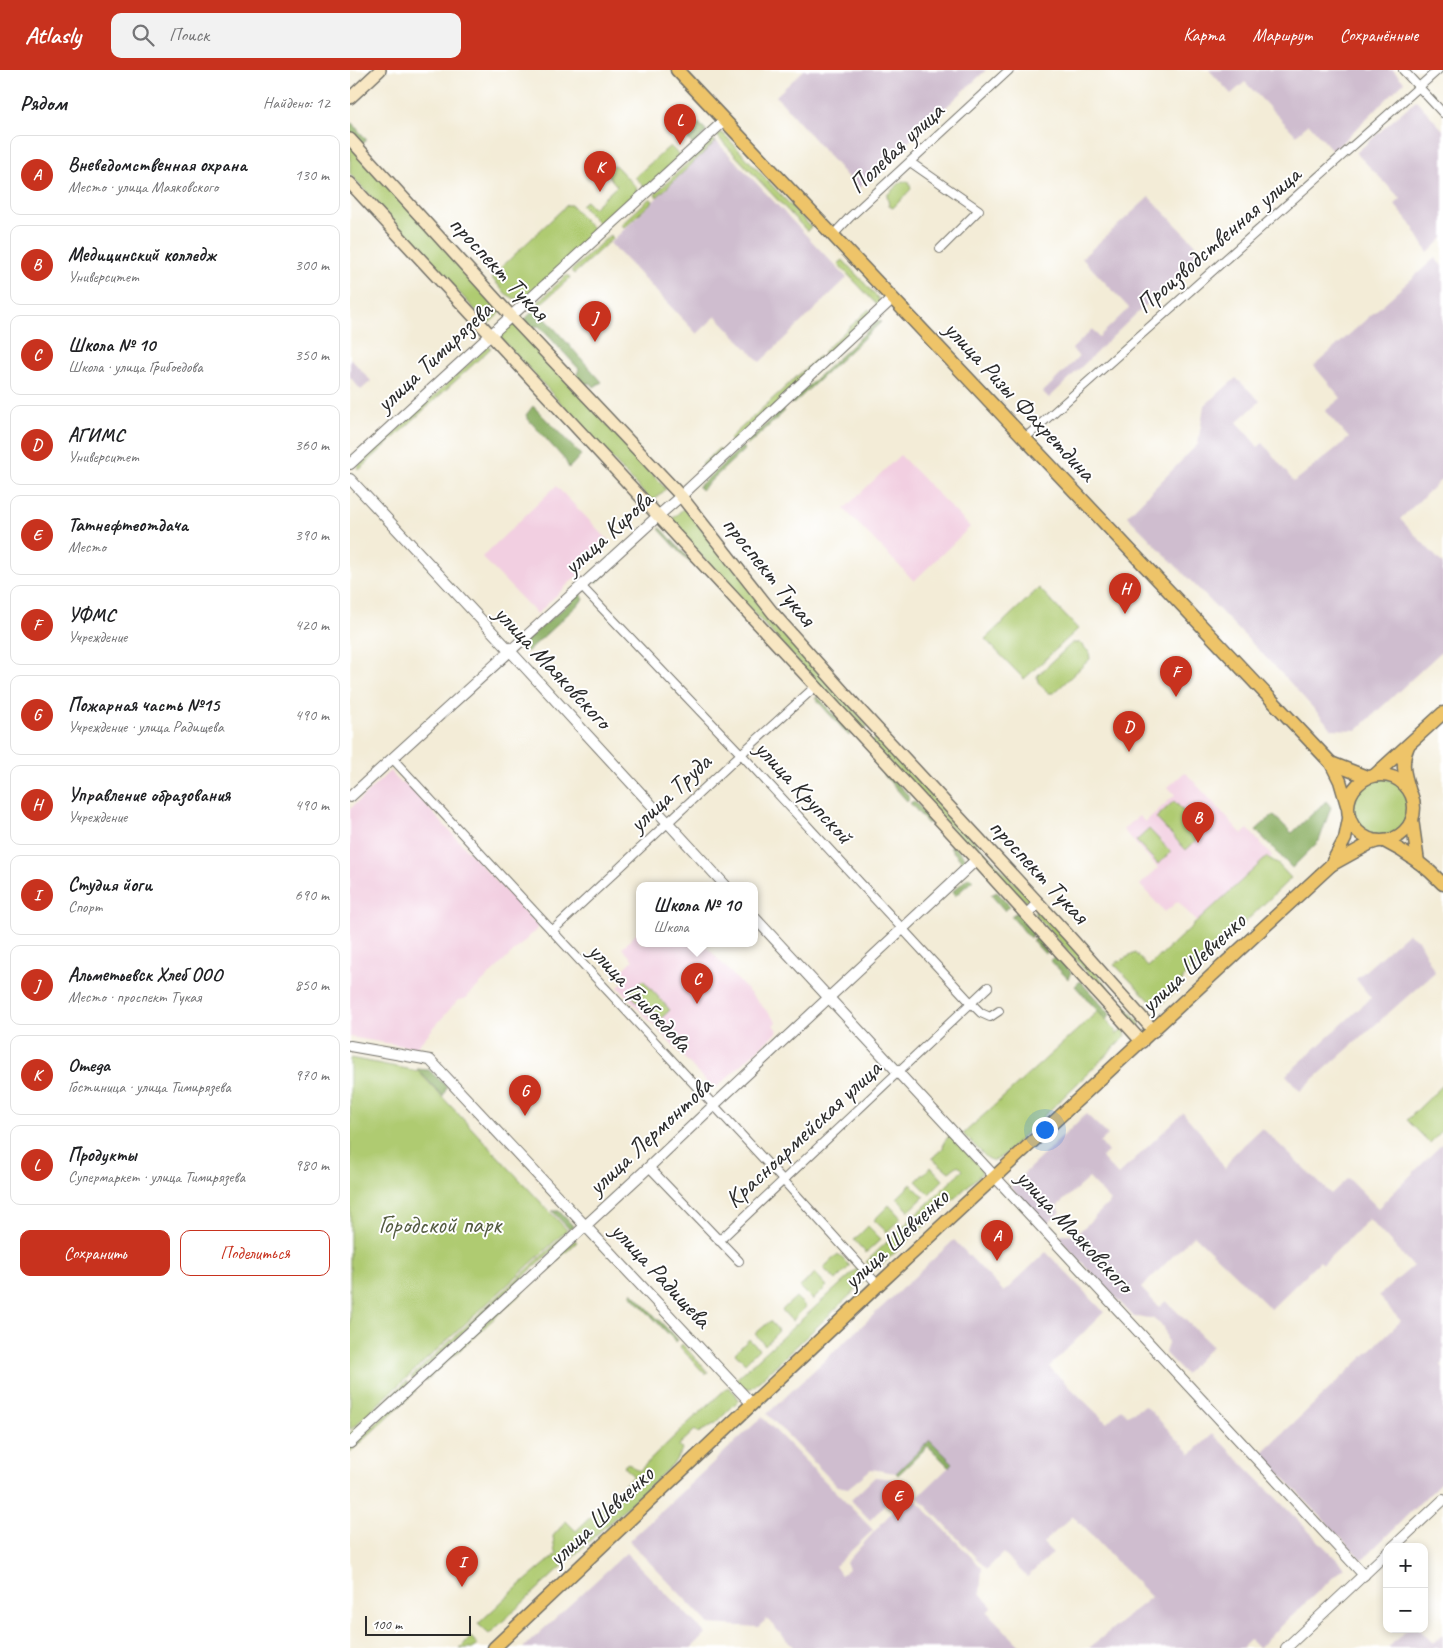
<!DOCTYPE html>
<html lang="ru">
<meta charset="utf-8">
<style>
body{margin:0;font-family:Caveat,sans-serif;background:#f2f2f2;color:#202124}
.controls{position:absolute;right:15px;bottom:15px;display:grid;overflow:hidden;border-radius:10px;box-shadow:0 2px 8px #0003}
.controls button{width:45px;height:45px;display:grid;place-items:center;padding:0;border:0;border-bottom:1px solid #e0e0e0;background:#fff;color:#202124;font:25px sans-serif}
.scale{position:absolute;left:15px;bottom:12px;width:106px;box-sizing:border-box;padding-left:5px;border:2px solid #2b2b2b;border-top:0;font-size:14px;line-height:18px;white-space:nowrap;color:#2b2b2b;-webkit-text-stroke:4px #fff;paint-order:stroke}
.you{position:absolute;left:694px;top:1059px;width:18px;height:18px;margin:-12px;border:4px solid #fff;border-radius:50%;background:#1a73e8;box-shadow:0 0 0 8px #1a73e833}
.badge{display:grid;place-items:center;width:32px;height:32px;border-radius:50%;background:#c8321e;color:#fff;font-size:16px;font-weight:700}
.pin{position:absolute;translate:-50% -41px;filter:drop-shadow(0 1px 2px #0008)}
.pin::after{content:'';position:absolute;top:26px;width:18px;height:15px;background:inherit;clip-path:polygon(0 0,100% 0,50% 100%)}
.popup{position:absolute;left:286px;top:812px;width:122px;height:65px;box-sizing:border-box;display:grid;place-content:center;border-radius:10px;background:#fff;filter:drop-shadow(0 1px 4px #0005);font-size:16px;white-space:nowrap;color:#757577}
.popup b{font-size:19px;color:#202124}
.popup::after{content:'';position:absolute;left:50%;top:100%;margin-left:-10px;border:10px solid transparent;border-top-color:#fff}
.list{margin:0;padding:0;list-style:none}
h2{display:flex;justify-content:space-between;align-items:center;height:65px;margin:0;padding:0 20px;font-size:21px}
h2 small{font-size:16px;font-weight:400;color:#757577}
.list li{display:grid;grid-template-columns:32px 1fr auto;gap:15px;align-items:center;box-sizing:border-box;height:80px;margin:0 10px 10px;padding:0 10px;border:1px solid #e0e0e0;border-radius:10px}
.list b{display:block;font-size:19px;white-space:nowrap}
.list p{margin:0;font-size:16px;white-space:nowrap;color:#757577}
.list em{font-size:16px;font-style:normal;color:#757577}
.actions{display:flex;gap:10px;padding:15px 20px}
.actions a{flex:1;padding:11px 0;border:1px solid #c8321e;border-radius:10px;text-align:center;font-size:18px;color:#c8321e}
.actions .main{background:#c8321e;color:#fff}
.icon{flex:none;width:28px;height:28px;fill:none;stroke:currentColor;stroke-width:2;stroke-linecap:round;stroke-linejoin:round}
.map{position:relative;flex:none;width:1093px;height:1578px;overflow:hidden}
header{display:flex;align-items:center;gap:30px;box-sizing:border-box;height:70px;padding:0 25px;background:#c8321e;color:#fff}
header strong{font-size:24px}
nav{display:flex;gap:28px;margin-inline-start:auto;font-size:18px}
.search{width:350px;height:45px;background:#f2f2f2;display:flex;align-items:center;gap:12px;box-sizing:border-box;padding:0 18px;border-radius:10px;color:#757577;font-size:19px}
main{display:flex}
aside{flex:1;background:#fff}
.map>svg:first-child{display:block}
.built{fill:#f2cfe1}
.industrial{fill:#cfbdcf}
.green{fill:#afcb71;stroke:#6d7b4e}
.forest{fill:#8baf63;stroke:#5b6d47}
.lines{fill:none;stroke-linecap:round;stroke-linejoin:round}
.minor-casing{stroke:#716f67;stroke-width:10}
.tertiary-casing{stroke:#716f67;stroke-width:12}
.secondary-casing{stroke:#716f67;stroke-width:14}
.primary-casing{stroke:#716f67;stroke-width:15}
.minor{stroke:#fff;stroke-width:8}
.tertiary{stroke:#fff;stroke-width:10}
.secondary{stroke:#f8e7c3;stroke-width:11}
.primary{stroke:#eec469;stroke-width:12}
.labels{text-anchor:middle;dominant-baseline:central;stroke-width:4;stroke-linejoin:round;paint-order:stroke}
.street-label{font-size:25px;fill:#2b2b2b;stroke:#fff}
.park-label{font-size:25px;fill:#535b40;stroke:#fff}
</style>
<header>
<strong>Atlasly</strong>
<div class="search"><svg class="icon" aria-label="search" viewBox="0 0 24 24"><circle cx="10" cy="10" r="6"/><path d="M15 15l6 6"/></svg>Поиск</div>
<nav><a>Карта</a><a>Маршрут</a><a>Сохранённые</a></nav>
</header>
<main>
<aside>
<h2>Рядом<small>Найдено: 12</small></h2>
<ul class="list">
<li><span class="badge">A</span><div><b>Вневедомственная охрана</b><p>Место · улица Маяковского</p></div><em>130 m</em></li>
<li><span class="badge">B</span><div><b>Медицинский колледж</b><p>Университет</p></div><em>300 m</em></li>
<li><span class="badge">C</span><div><b>Школа № 10</b><p>Школа · улица Грибоедова</p></div><em>350 m</em></li>
<li><span class="badge">D</span><div><b>АГИМС</b><p>Университет</p></div><em>360 m</em></li>
<li><span class="badge">E</span><div><b>Татнефтеотдача</b><p>Место</p></div><em>390 m</em></li>
<li><span class="badge">F</span><div><b>УФМС</b><p>Учреждение</p></div><em>420 m</em></li>
<li><span class="badge">G</span><div><b>Пожарная часть №15</b><p>Учреждение · улица Радищева</p></div><em>490 m</em></li>
<li><span class="badge">H</span><div><b>Управление образования</b><p>Учреждение</p></div><em>490 m</em></li>
<li><span class="badge">I</span><div><b>Студия йоги</b><p>Спорт</p></div><em>690 m</em></li>
<li><span class="badge">J</span><div><b>Альметьевск Хлеб ООО</b><p>Место · проспект Тукая</p></div><em>850 m</em></li>
<li><span class="badge">K</span><div><b>Omega</b><p>Гостиница · улица Тимирязева</p></div><em>970 m</em></li>
<li><span class="badge">L</span><div><b>Продукты</b><p>Супермаркет · улица Тимирязева</p></div><em>980 m</em></li>
</ul>
<div class="actions"><a class="main">Сохранить</a><a>Поделиться</a></div>
</aside>
<div class="map">
<svg width="1093" height="1578" viewBox="0 0 1093 1578">
<rect width="100%" height="100%" fill="#fff"/>
<filter id="ink" filterUnits="userSpaceOnUse"><feTurbulence type="fractalNoise" baseFrequency=".02" numOctaves="2"/><feDisplacementMap in="SourceGraphic" scale="10" xChannelSelector="R" yChannelSelector="G"/><feConvolveMatrix kernelMatrix="1 2 1 2 8 2 1 2 1" color-interpolation-filters="sRGB"/></filter>
<filter id="wash" filterUnits="userSpaceOnUse"><feTurbulence type="fractalNoise" baseFrequency=".0096" numOctaves="4" result="noise"/><feDisplacementMap in="SourceGraphic" scale="20" xChannelSelector="R" yChannelSelector="G"/><feGaussianBlur stdDeviation="1.12" result="paint"/><feColorMatrix in="noise" values="0 0 0 0 0 0 0 0 0 0 0 0 0 0 0 0 0 1.4 0 .05"/><feComposite in="paint" operator="in"/></filter>
<g filter="url(#wash)">
<rect width="100%" height="100%" fill="#f3ecd7"/>
<g class="built">
<path d="M550 385 620 457 564 511 494 439Z"/>
<path d="M206 416 261 473 187 544 132 487Z"/>
<path d="M40 701 51 714 54 712 189 857 116 928 107 931 66 978 0 967V739Z"/>
<path d="M835 702 892 764 898 759 922 786 848 854 828 831 815 842 790 815 808 798 773 760 789 746 795 752 825 725 818 717Z"/>
<path d="M289 861 290 873H353L427 952 423 955 428 961 364 1020 268 917 279 907 273 900 283 890 272 878Z"/>
</g>
<g class="industrial">
<path d="M454 0H636L508 119 426 26Z"/>
<path d="M859 0H1043L1054 12 983 81 959 54 946 65 895 12 881 24Z"/>
<path d="M1066 30 1093 60V168L1078 183 1061 154 1044 134 1051 129 1006 83Z"/>
<path d="M366 71 497 208 410 292 366 246 347 264 260 173Z"/>
<path d="M799 127 855 184 786 244 699 328 693 322 729 287 722 279 742 259 749 267 779 238 732 188Z"/>
<path d="M1085 188 1093 197V408L1050 449 1093 494V580L1007 660 982 659 936 608 777 446 848 374 854 336 886 308 910 331 887 352 908 377 913 373 944 412 999 368 975 341 991 328 964 296Z"/>
<path d="M0 288 21 311 11 320 0 307Z"/>
<path d="M1058 863 1068 870 1085 902 950 1021 936 1005 1021 928 1006 909Z"/>
<path d="M833 1043 850 1062 875 1099 883 1085 912 1058 981 1124 998 1108 1028 1138 1093 1073V1293L1091 1295 1093 1298V1410L1012 1490 911 1384 1051 1251 1028 1226 1063 1196 1018 1148 1017 1151 973 1194 970 1191 921 1239 844 1165 791 1218 809 1237 816 1231 862 1276 835 1304 815 1283 818 1273 814 1257 802 1248 784 1247 709 1168 712 1165H726L761 1131 739 1108 706 1137 710 1142 697 1154 660 1117 736 1044 758 1065 750 1072 758 1082 751 1087 768 1105Z"/>
<path d="M604 1170 654 1222 696 1182 754 1242 699 1297 757 1353 771 1339 777 1345 796 1336 841 1384 863 1364 994 1497 908 1578 900 1570 892 1578H739L801 1527 723 1446 693 1473 703 1483 677 1507 653 1483 637 1499 568 1427 602 1394 580 1370 546 1403 521 1399 498 1418 487 1416 417 1344Z"/>
<path d="M412 1347 523 1460 485 1496 491 1505 499 1499 496 1493 559 1423 632 1498 630 1523 642 1537 637 1542 672 1578H444L417 1549 408 1557 359 1554 279 1471Z"/>
<path d="M525 1407 543 1409 552 1418 520 1450 501 1430Z"/>
<path d="M276 1483 356 1564 341 1578H173Z"/>
<path d="M1057 1559H1069L1083 1573 1093 1565V1578H1038Z"/>
</g>
<g class="green">
<path d="M370 63 374 64 461 157 457 161 367 66Z"/>
<path d="M363 69 365 72 307 127 305 124Z"/>
<path d="M0 74 153 240 138 254 0 104Z"/>
<path d="M320 76 330 86 295 118 285 107Z"/>
<path d="M262 96H266L286 117 288 125 254 157 251 156 231 135 236 131 243 138 267 116 255 102Z"/>
<path d="M552 111 559 112 561 119 543 138 539 136 537 125Z"/>
<path d="M300 128 303 131 274 158 272 154Z"/>
<path d="M217 135H221L242 158 244 165 179 226 165 229 156 224 141 207Z"/>
<path d="M260 165 263 168 224 204 221 201Z"/>
<path d="M493 190 529 229V237L488 194Z"/>
<path d="M217 205 220 208 186 238 184 236Z"/>
<path d="M519 239 525 245 478 288 473 282Z"/>
<path d="M162 252 316 419 302 432 148 265Z"/>
<path d="M138 276 141 278 9 400 7 397Z"/>
<path d="M469 286 474 292 385 375 379 369Z"/>
<path d="M369 378 375 385 358 400 352 394Z"/>
<path d="M334 438 518 656 512 662 320 451Z"/>
<path d="M689 518 728 559 674 609 635 569Z"/>
<path d="M722 573H730L739 582 740 589 704 623H698L688 612 687 606Z"/>
<path d="M526 667 684 833 681 835 638 799 521 672Z"/>
<circle cx="1030" cy="737" r="29"/>
<path d="M824 731 854 763 836 780 806 748Z"/>
<path d="M799 759 821 782 808 794 786 771Z"/>
<path d="M917 787 927 793 941 808 863 883 834 906 830 917 807 938 764 894 785 883 798 897Z"/>
<path d="M689 839 789 952 790 955 787 958 684 843Z"/>
<path d="M293 910 320 940 306 953 279 922Z"/>
<path d="M748 941 766 960V965L774 958 776 966 654 1085 643 1091 636 1087 613 1064Z"/>
<path d="M0 988 68 1001 217 1160 0 1360Z"/>
<path d="M1093 1015V1060L1080 1073 1057 1050Z"/>
<path d="M600 1065 631 1098 632 1103 527 1199 516 1192 613 1100 608 1095 599 1102 582 1088 593 1078 594 1072Z"/>
<path d="M581 1097 593 1110 579 1124 566 1111Z"/>
<path d="M561 1114 574 1127 559 1141 547 1128Z"/>
<path d="M539 1135 551 1148 537 1162 524 1150Z"/>
<path d="M518 1156 531 1169 516 1183 504 1170Z"/>
<path d="M219 1161 221 1163 63 1309 61 1307Z"/>
<path d="M225 1170 227 1172 76 1311 74 1309Z"/>
<path d="M488 1184 500 1196 486 1210 473 1198Z"/>
<path d="M507 1199 513 1202 516 1207 512 1214 402 1318C395 1319 390 1316 385 1310Z"/>
<path d="M465 1203 477 1216 463 1230 450 1217Z"/>
<path d="M446 1227 456 1237 442 1251 432 1240Z"/>
<path d="M420 1251 429 1261 415 1275 405 1264Z"/>
<path d="M399 1269 409 1279 395 1293 385 1283Z"/>
<path d="M332 1274 358 1302 355 1304 330 1277Z"/>
<path d="M57 1311 59 1313 0 1367V1363Z"/>
<path d="M378 1317 385 1323 389 1330 366 1353 348 1363 345 1360 329 1375 332 1380 324 1393 139 1564 128 1554 162 1522 208 1483 205 1482 203 1466 216 1451 226 1461 283 1406 274 1396 278 1393 289 1401 338 1353Z"/>
<path d="M64 1319 66 1321 0 1382V1378Z"/>
<path d="M121 1567 128 1575 124 1578H110Z"/>
</g>
<g class="forest">
<path d="M2 53 16 69V71L12 74H10L0 64V54Z"/>
<path d="M349 53 356 60V62L343 75 335 67Z"/>
<path d="M186 238 252 312 244 317 241 313 233 314 226 307 229 299 189 256 180 257 174 250Z"/>
<path d="M529 250 531 252 443 334 441 332Z"/>
<path d="M183 336 231 385 219 398 215 390 178 349 176 345Z"/>
<path d="M433 339 435 341 398 375 396 373Z"/>
<path d="M392 377 395 379 351 420 348 417Z"/>
<path d="M301 458 303 460 246 513 244 511Z"/>
<path d="M311 458 341 491V494L309 459Z"/>
<path d="M230 524 234 529 177 582 171 575Z"/>
<path d="M468 627 501 663 499 666 465 628Z"/>
<path d="M536 701 560 727 557 731 533 704Z"/>
<path d="M564 731 582 749 578 754 560 733Z"/>
<path d="M976 731 981 737 969 771 942 798 906 760 923 745 942 763Z"/>
<path d="M604 776 618 791 614 794 600 778Z"/>
<path d="M619 807 623 810 605 826 603 821Z"/>
<path d="M647 822 660 836 655 841 641 825Z"/>
<path d="M667 842 685 860 680 868 661 846Z"/>
<path d="M690 867 701 879 695 884 682 870Z"/>
<path d="M707 886 721 902 718 909 700 890Z"/>
<path d="M730 911 760 944 756 950 725 916Z"/>
<path d="M67 999 79 1000 97 1017 93 1026Z"/>
<path d="M202 1141H209L223 1156 219 1159Z"/>
<path d="M282 1222 328 1270 326 1272 280 1224Z"/>
<path d="M580 1370 603 1393 599 1397 578 1376 548 1405 546 1403Z"/>
</g>
</g>
<g filter="url(#ink)">
<g class="lines">
<g class="minor-casing">
<g id="minor">
<path d="M1053 0 1093 43"/>
<path d="M560 92 629 140 590 179"/>
<path d="M483 165 500 147 659 0"/>
<path d="M675 368 1088 0"/>
<path d="M231 516 391 684 621 933 631 943 640 947 649 941"/>
<path d="M42 688 433 1110 528 1215"/>
<path d="M202 861 391 684 466 616"/>
<path d="M299 1097 389 1191"/>
<path d="M369 1171 638 917"/>
</g>
</g>
<g class="tertiary-casing">
<g id="tertiary">
<path d="M0 394 375 50"/>
<path d="M0 409 162 583 375 815"/>
<path d="M0 727 308 446 331 426 542 229"/>
<path d="M677 844 688 833"/>
<path d="M404 847 1014 1505"/>
<path d="M0 976 80 990 402 1334"/>
<path d="M0 1373 299 1097 363 1036 627 789"/>
<path d="M1043 1477 1093 1430"/>
<path d="M936 1578 1037 1483"/>
</g>
</g>
<g class="secondary-casing">
<g id="secondary">
<path d="M0 28 30 0"/>
<path d="M0 69 161 246 331 426 423 543 497 626 719 866 804 961"/>
<path d="M0 113 623 786 792 972"/>
</g>
</g>
<g class="primary-casing">
<g id="primary">
<path d="M327 0 981 693 990 711 997 735"/>
<path d="M1058 676C1051 692 1054 703 1059 719"/>
<path d="M981 693 1017 707"/>
<circle cx="1031" cy="738" r="33"/>
<path d="M1025 705 1093 643"/>
<path d="M1062 749 1068 792"/>
<path d="M1034 771C1056 782 1076 796 1093 814"/>
<path d="M981 795 995 769 999 749"/>
<path d="M144 1578 528 1215 981 795 1019 774 1028 771"/>
</g>
</g>
<use href="#minor" class="minor"/>
<use href="#tertiary" class="tertiary"/>
<use href="#secondary" class="secondary"/>
<use href="#primary" class="primary"/>
</g>
</g>
<g class="labels">
<g class="street-label">
<text transform="translate(546 78) rotate(-43)">Полевая улица</text>
<text transform="translate(868 170) rotate(-41)">Производственная улица</text>
<text transform="translate(149 198) rotate(47)">проспект Тукая</text>
<text transform="translate(84 287) rotate(-43)">улица Тимирязева</text>
<text transform="translate(670 331) rotate(47)">улица Ризы Фахретдина</text>
<text transform="translate(258 463) rotate(-42)">улица Кирова</text>
<text transform="translate(419 501) rotate(51)">проспект Тукая</text>
<text transform="translate(203 597) rotate(47)">улица Маяковского</text>
<text transform="translate(454 722) rotate(47)">улица Крупской</text>
<text transform="translate(320 723) rotate(-43)">улица Труда</text>
<text transform="translate(689 801) rotate(47)">проспект Тукая</text>
<text transform="translate(843 893) rotate(-43)">улица Шевченко</text>
<text transform="translate(290 927) rotate(47)">улица Грибоедова</text>
<text transform="translate(453 1064) rotate(-43)">Красноармейская улица</text>
<text transform="translate(300 1066) rotate(-43)">улица Лермонтова</text>
<text transform="translate(725 1161) rotate(47)">улица Маяковского</text>
<text transform="translate(546 1169) rotate(-43)">улица Шевченко</text>
<text transform="translate(311 1205) rotate(47)">улица Радищева</text>
<text transform="translate(251 1446) rotate(-43)">улица Шевченко</text>
</g>
<g class="park-label">
<text x="90" y="1155">Городской парк</text>
</g>
</g>
</svg>
<div class="controls">
<button>+</button>
<button>−</button>
</div>
<div class="scale">100 m</div>
<div class="you"></div>
<div class="pin badge" style="left:647px;top:1191px">A</div>
<div class="pin badge" style="left:848px;top:773px">B</div>
<div class="pin badge" style="left:347px;top:934px">C</div>
<div class="popup"><b>Школа № 10</b>Школа</div>
<div class="pin badge" style="left:779px;top:682px">D</div>
<div class="pin badge" style="left:548px;top:1451px">E</div>
<div class="pin badge" style="left:826px;top:627px">F</div>
<div class="pin badge" style="left:175px;top:1046px">G</div>
<div class="pin badge" style="left:775px;top:544px">H</div>
<div class="pin badge" style="left:112px;top:1517px">I</div>
<div class="pin badge" style="left:245px;top:272px">J</div>
<div class="pin badge" style="left:250px;top:122px">K</div>
<div class="pin badge" style="left:330px;top:75px">L</div>
</div>
</main>
